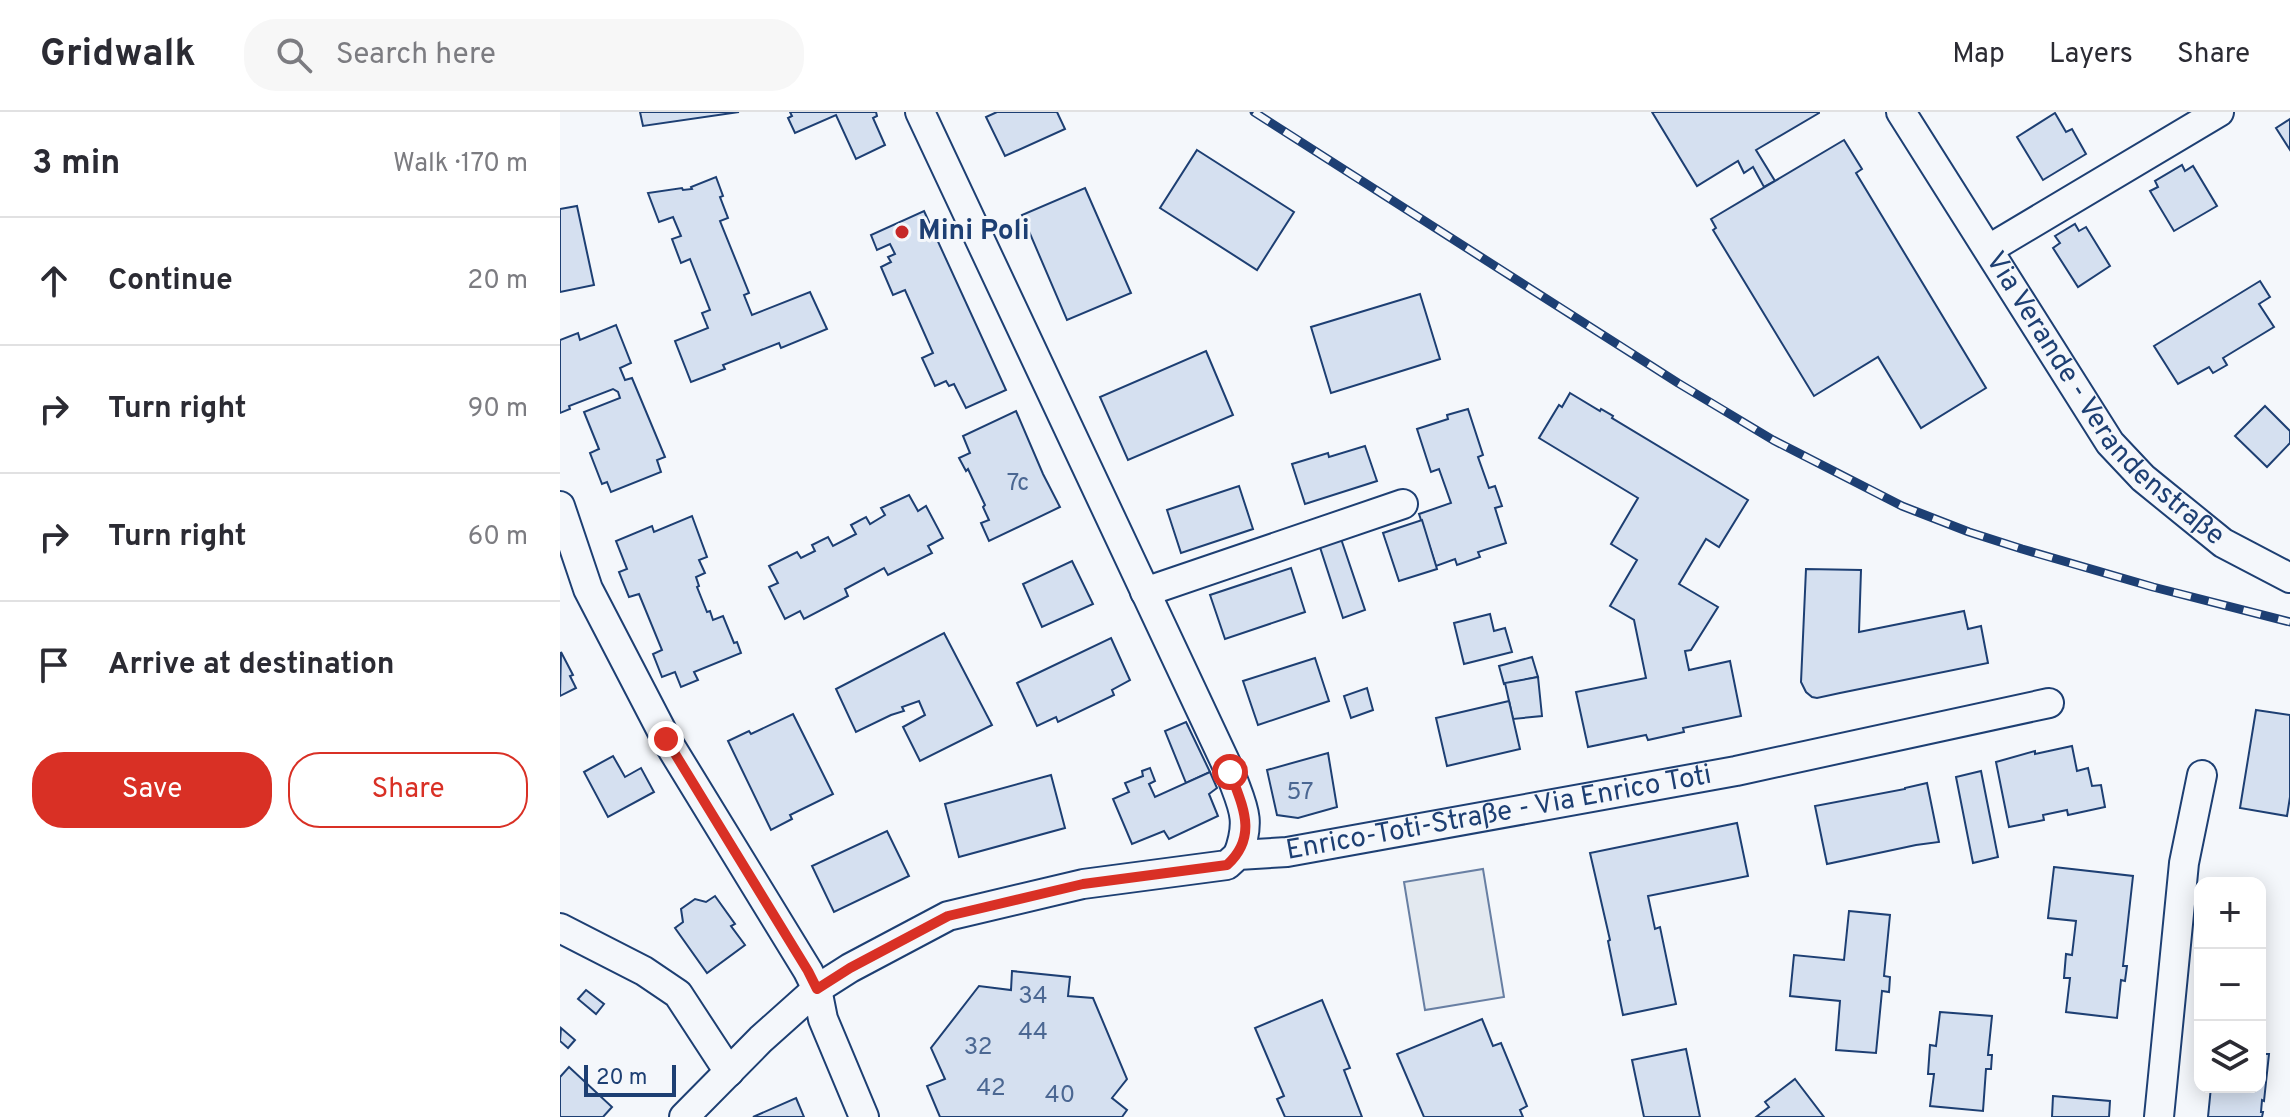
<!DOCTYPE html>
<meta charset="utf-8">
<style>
body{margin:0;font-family:Overpass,sans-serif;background:#f7f7f7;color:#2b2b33}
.controls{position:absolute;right:24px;bottom:24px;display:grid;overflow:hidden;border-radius:16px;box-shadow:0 4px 20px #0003}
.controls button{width:72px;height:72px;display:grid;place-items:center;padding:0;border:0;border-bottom:2px solid #e1e1e2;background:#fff;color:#2b2b33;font:40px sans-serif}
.scale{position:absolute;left:24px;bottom:20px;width:92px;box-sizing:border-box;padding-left:8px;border:4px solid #1d3f73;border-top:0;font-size:22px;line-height:28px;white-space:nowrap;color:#1d3f73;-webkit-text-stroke:6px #f4f7fb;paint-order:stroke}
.stop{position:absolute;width:24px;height:24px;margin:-18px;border:6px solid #d93025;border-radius:50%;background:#fff}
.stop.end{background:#d93025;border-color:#fff;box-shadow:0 2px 8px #0008}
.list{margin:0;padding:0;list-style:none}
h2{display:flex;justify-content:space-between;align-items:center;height:104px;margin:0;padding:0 32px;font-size:34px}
h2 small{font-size:26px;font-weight:400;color:#7c7c81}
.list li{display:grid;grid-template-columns:52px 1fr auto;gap:24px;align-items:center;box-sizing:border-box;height:128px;padding:0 32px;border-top:2px solid #e1e1e2}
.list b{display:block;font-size:30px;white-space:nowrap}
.list em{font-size:26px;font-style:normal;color:#7c7c81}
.actions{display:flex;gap:16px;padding:24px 32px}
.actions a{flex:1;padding:18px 0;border:2px solid #d93025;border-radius:32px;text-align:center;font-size:28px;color:#d93025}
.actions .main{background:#d93025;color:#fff}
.icon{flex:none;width:44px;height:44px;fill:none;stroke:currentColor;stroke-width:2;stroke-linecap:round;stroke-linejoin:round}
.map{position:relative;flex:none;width:1730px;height:1005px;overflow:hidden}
header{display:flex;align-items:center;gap:48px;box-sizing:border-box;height:112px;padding:0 40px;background:#fff;border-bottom:2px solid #e1e1e2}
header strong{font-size:38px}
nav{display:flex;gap:44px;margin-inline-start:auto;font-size:28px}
.search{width:560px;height:72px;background:#f7f7f7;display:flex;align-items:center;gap:20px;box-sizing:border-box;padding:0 28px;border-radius:32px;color:#7c7c81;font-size:30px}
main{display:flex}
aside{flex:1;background:#fff}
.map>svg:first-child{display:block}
.green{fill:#e3e9f0;stroke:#687fa3;stroke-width:2}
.building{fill:#d5e0f0;stroke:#1d3f73;stroke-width:2}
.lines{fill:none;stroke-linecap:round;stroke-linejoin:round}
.street-casing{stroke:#1d3f73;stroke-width:32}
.street{stroke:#f4f7fb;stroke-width:28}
.rail-casing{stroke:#1d3f73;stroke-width:9}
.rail{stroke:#f4f7fb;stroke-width:6;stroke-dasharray:18;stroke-linecap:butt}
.route{stroke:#d93025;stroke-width:10}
.poi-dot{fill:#c62828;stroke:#f4f7fb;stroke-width:3}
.labels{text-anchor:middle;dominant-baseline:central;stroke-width:6;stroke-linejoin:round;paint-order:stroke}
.number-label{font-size:24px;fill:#4b6792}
.poi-label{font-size:28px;font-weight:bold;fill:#1d3f73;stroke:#f4f7fb;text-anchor:start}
.street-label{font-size:28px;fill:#1d3f73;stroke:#f4f7fb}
</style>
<header>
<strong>Gridwalk</strong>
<div class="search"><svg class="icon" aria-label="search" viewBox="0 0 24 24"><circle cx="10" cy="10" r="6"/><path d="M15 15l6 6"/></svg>Search here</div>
<nav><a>Map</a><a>Layers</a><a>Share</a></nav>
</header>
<main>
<aside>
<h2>3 min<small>Walk · 170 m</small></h2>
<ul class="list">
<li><svg class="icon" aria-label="ahead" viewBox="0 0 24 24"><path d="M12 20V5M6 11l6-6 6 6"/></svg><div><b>Continue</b></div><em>20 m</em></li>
<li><svg class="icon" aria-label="right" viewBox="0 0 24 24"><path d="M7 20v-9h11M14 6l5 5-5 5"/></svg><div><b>Turn right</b></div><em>90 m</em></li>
<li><svg class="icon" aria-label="right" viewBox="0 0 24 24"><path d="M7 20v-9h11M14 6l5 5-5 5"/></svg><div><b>Turn right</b></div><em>60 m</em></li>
<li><svg class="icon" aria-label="arrive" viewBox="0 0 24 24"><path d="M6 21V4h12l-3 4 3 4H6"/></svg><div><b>Arrive at destination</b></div></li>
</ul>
<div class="actions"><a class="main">Save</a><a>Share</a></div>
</aside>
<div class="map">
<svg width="1730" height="1005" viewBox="0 0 1730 1005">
<rect width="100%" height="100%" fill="#f4f7fb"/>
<path class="green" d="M923 757 944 885 865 898 844 770Z"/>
<g class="building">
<path d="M80 0H179L83 14Z"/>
<path d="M230 0H316L317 4 313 6 325 33 296 47 276 3 235 21 228 6 232 4Z"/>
<path d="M437 0H497L505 17 445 44 426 5Z"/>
<path d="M1092 0H1259V1L1196 38 1215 69 1204 75 1193 55 1184 61 1178 49 1137 74Z"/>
<path d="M1495 1 1506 20 1512 17 1526 42 1483 68 1457 25Z"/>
<path d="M1730 7V38L1716 16Z"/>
<path d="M1284 28 1302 57 1296 61 1426 276 1361 316 1318 245 1254 284 1153 118 1156 116 1151 107Z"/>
<path d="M637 38 734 100 697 158 600 96Z"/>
<path d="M1622 53 1625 59 1633 54 1657 94 1614 119 1590 79 1598 75 1595 69Z"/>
<path d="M156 65 163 84 160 85 168 106 160 109 189 181 184 183 192 203 250 180 267 217 221 236 219 231 181 246 163 253 165 257 131 270 115 229 148 216 142 201 150 198 130 147 121 151 112 127 121 124 113 105 99 110 88 81 122 76 123 78 132 77 131 75Z"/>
<path d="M525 76 571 181 507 208 462 103Z"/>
<path d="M17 94 34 173 0 180V97Z"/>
<path d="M364 99 446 278 406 296 394 272 389 274 386 269 375 274 362 246 373 241 345 178 333 183 321 155 331 150 328 145 335 142 330 132 317 138 311 123Z"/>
<path d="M1515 112 1519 119 1526 115 1550 154 1518 175 1493 136 1500 131 1495 124Z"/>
<path d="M1700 169 1710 185 1699 192 1714 215 1663 246 1667 253 1653 261 1649 255 1618 272 1594 234Z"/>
<path d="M860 182 880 247 771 281 751 215Z"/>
<path d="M56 213 71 251 60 256 65 268 72 266 105 345 97 348 101 360 51 380 47 370 42 372 30 341 39 337 24 300 60 286 58 280 53 277 9 294 10 297 0 301V228L18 221 20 228Z"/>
<path d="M646 239 673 303 568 348 540 285Z"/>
<path d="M1010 281 1040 299 1041 297 1053 304 1052 306 1188 388 1159 435 1146 427 1119 472 1158 495 1131 538 1125 539 1129 558 1170 549 1181 604 1123 616 1124 620 1088 628 1086 623 1028 635 1016 580 1086 566 1074 508 1050 494 1077 448 1051 432 1078 386 979 326 999 293 1002 295Z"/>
<path d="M1705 294 1730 319V331L1707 355 1675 324Z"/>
<path d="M908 297 923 343 918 345 929 376 935 374 942 394 935 396 946 431 918 440 920 445 897 453 895 447 876 454 859 402 891 391 879 357 871 360 857 317 888 307 887 303Z"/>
<path d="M456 299 483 362 500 395 429 429 421 411 429 408 423 395 425 393 408 357 406 359 399 346 410 341 403 324Z"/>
<path d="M805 334 817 369 745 392 732 352 768 341 769 345Z"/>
<path d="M679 374 693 417 621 441 607 398Z"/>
<path d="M349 383 358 399 366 394 383 426 368 434 372 441 328 463 324 456 285 477 288 484 244 507 240 499 225 507 209 475 218 471 209 454 237 440 241 446 255 439 252 433 268 425 273 434 296 422 291 413 306 405 310 412 325 403 321 396Z"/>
<path d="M132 404 147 445 139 448 145 461 136 465 139 474 137 475 147 500 150 499 153 508 163 504 174 531 177 530 181 541 134 560 138 568 121 575 115 560 102 565 93 542 102 538 79 482 69 485 59 460 67 457 56 429 92 414 94 420Z"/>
<path d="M862 408 877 457 839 469 823 421Z"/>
<path d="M778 418 805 498 783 506 757 426Z"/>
<path d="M512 449 533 492 482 515 463 472Z"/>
<path d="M731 456 745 500 665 527 650 483Z"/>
<path d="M1246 457 1301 458 1299 520 1404 499 1408 517 1421 514 1428 551 1280 581 1257 586 1252 585 1246 580 1241 570Z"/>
<path d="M930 502 934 519 945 516 952 540 904 552 894 511Z"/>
<path d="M384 521 432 613 360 649 343 615 365 603 359 589 342 595 344 599 331 603 296 620 276 577Z"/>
<path d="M551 526 570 568 552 578 554 583 498 610 496 605 477 614 457 571Z"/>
<path d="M1 540 13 563 10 564 16 576 0 584Z"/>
<path d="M972 545 978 565 944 572 939 554Z"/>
<path d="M755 546 769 589 698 613 683 569Z"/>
<path d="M978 565 982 604 953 607 945 571Z"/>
<path d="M807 576 813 598 791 606 784 584Z"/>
<path d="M949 589 960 637 887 654 876 606Z"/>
<path d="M1696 598 1730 603V685L1727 704 1680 696Z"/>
<path d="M233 602 273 682 230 703 232 707 211 718 168 629 189 619 191 622Z"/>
<path d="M626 610 650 660 626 671 605 619Z"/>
<path d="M1512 634 1517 659 1528 656 1532 674 1541 673 1545 695 1508 703 1507 698 1483 703 1484 708 1449 715 1436 650 1475 639V642Z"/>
<path d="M768 641 777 695 738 706 717 703 707 658Z"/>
<path d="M53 644 65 665 81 656 94 680 48 705 24 660Z"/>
<path d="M590 656 595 669 589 672 595 685 650 660 657 676 649 682 658 704 609 727 604 719 572 732 553 687 569 680 565 671 583 664 582 659Z"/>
<path d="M1421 659 1438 745 1413 751 1396 665Z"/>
<path d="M491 663 505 716 399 745 385 692Z"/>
<path d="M1367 671 1379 730 1356 733 1267 752 1255 694 1345 677V676Z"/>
<path d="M1177 711 1188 764 1088 784 1095 817 1100 815 1116 892 1063 903 1048 829 1050 828 1030 741Z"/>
<path d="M327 719 349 764 274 800 252 754Z"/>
<path d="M1494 755 1573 764 1563 854H1567L1565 869 1561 868 1557 906 1506 900 1510 866H1504L1506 842 1512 843 1516 809 1488 806Z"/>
<path d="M155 784 175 812 171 814 185 833 147 861 115 816 123 810 121 797 135 787 146 790Z"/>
<path d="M1289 799 1330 803 1324 864 1330 865 1329 880 1322 879 1316 941 1276 938 1280 889 1230 884 1234 843 1284 848Z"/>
<path d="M452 859 510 865 508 884 533 886 567 967 552 986 567 998 562 1005H380L367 974 385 967 371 936 419 874 451 878Z"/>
<path d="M26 878 44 892 36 902 18 887Z"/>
<path d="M762 888 790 956 784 958 802 1005H725L717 987 724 984 695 916Z"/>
<path d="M1380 900 1432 904 1428 943H1432L1431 957H1426L1423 999 1370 994 1374 962H1368L1370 933 1376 934Z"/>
<path d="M922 907 933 934 941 931 967 994 960 998 963 1005H864L837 942Z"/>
<path d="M1 916 15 928 8 936 0 929Z"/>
<path d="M1126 937 1140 1005H1084L1072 948Z"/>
<path d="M1700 942H1709L1704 989 1702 988 1701 1000H1703L1702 1005H1648L1651 975H1700Z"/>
<path d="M9 955 52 995 43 1005H0V965Z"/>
<path d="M1235 967 1264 1005H1196L1209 995 1205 990Z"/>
<path d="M1493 984 1550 989 1549 1005H1492Z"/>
<path d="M236 986 244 1005H193Z"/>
</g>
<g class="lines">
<g class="street-casing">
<g id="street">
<path d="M360 0 670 660C682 694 692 706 678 743"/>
<path id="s1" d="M1341 0 1550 331 1583 366 1663 431 1730 466"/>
<path d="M1429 137 1659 0"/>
<path d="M0 394 28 477 106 627 248 859 257 877 263 907 304 1005"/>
<path d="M585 480 843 392"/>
<path d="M0 816 84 859 118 882 169 960"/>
<path id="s2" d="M124 1005 201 927 257 877 290 856 388 804 523 772 667 753 678 743 727 740 1176 659 1489 591"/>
<path d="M1599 1005 1624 751 1642 663"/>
</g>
</g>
<use href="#street" class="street"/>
<g class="rail-casing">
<path id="rail" d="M694 0 1118 271 1213 328 1342 394 1409 420 1462 437 1593 475 1730 510"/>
</g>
<use href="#rail" class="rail"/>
</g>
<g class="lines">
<path class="route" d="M106 627 248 859 257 877 290 856 388 804 523 772 667 753C699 724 682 693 670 660"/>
</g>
<circle class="poi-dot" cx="342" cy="120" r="8"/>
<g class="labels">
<g class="number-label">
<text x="458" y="372">7c</text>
<text x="740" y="681">57</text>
<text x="473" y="885">34</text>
<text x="473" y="921">44</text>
<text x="418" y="936">32</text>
<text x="431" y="977">42</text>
<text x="500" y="984">40</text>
</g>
<g class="poi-label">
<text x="358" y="120">Mini Poli</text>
</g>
<g class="street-label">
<text stroke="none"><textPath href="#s1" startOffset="354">Via Verande - Verandenstraße</textPath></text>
<text stroke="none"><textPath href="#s2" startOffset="898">Enrico-Toti-Straße - Via Enrico Toti</textPath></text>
</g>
</g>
</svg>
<div class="controls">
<button>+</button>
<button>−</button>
<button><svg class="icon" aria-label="layers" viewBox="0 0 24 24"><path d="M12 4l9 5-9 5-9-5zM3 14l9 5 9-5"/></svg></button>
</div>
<div class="scale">20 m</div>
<div class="stop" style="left:670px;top:660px"></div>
<div class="stop end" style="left:106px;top:627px"></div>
</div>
</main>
